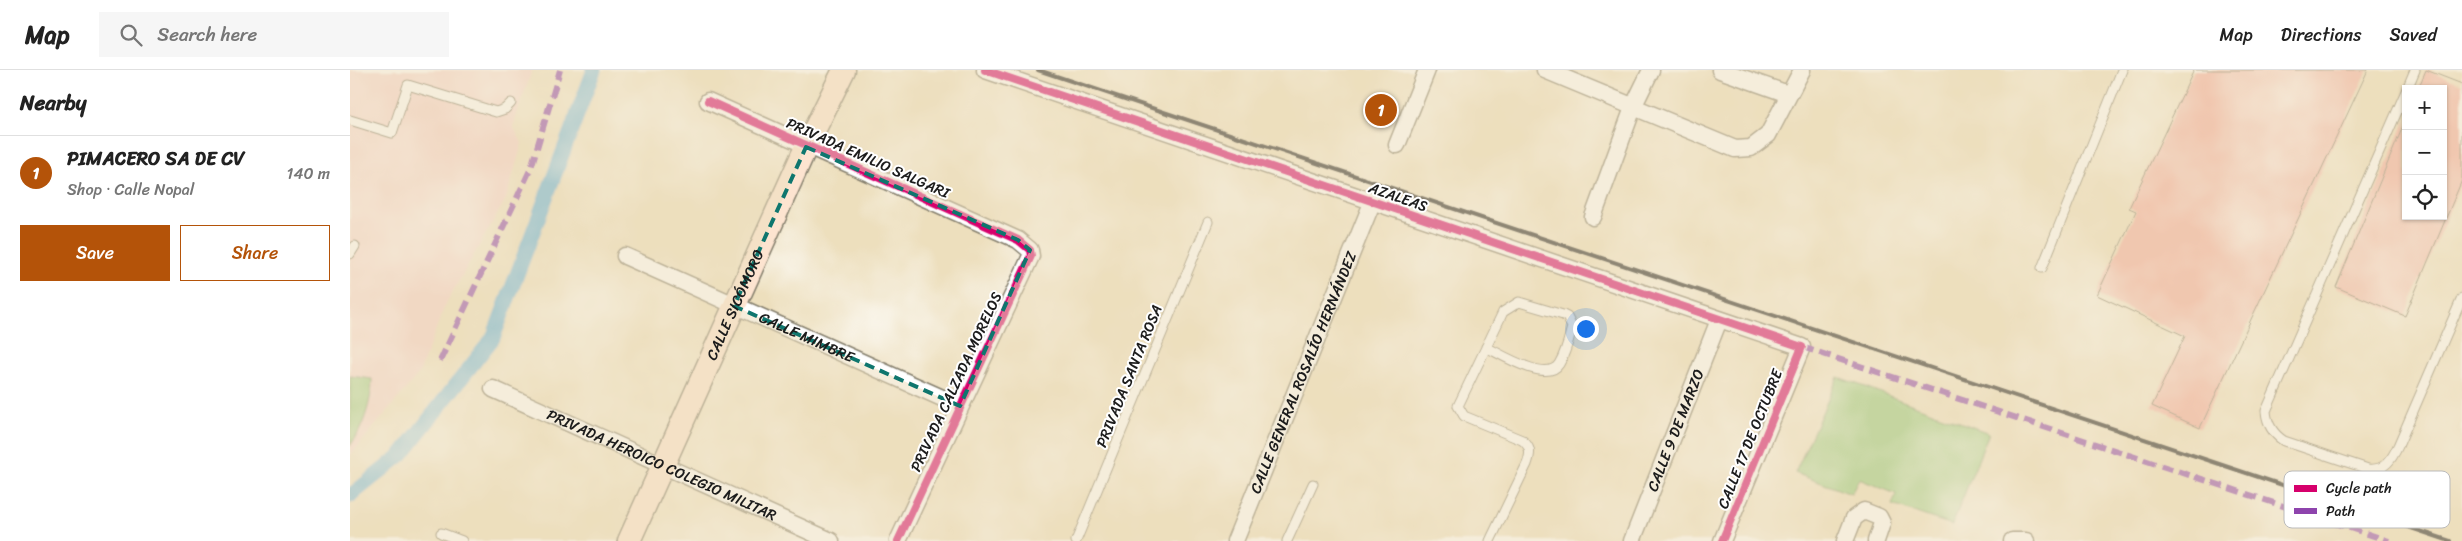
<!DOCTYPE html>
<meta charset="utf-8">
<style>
body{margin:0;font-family:Sriracha,sans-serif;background:#f6f6f6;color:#222}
.controls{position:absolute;right:15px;top:15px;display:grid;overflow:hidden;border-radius:0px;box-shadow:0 1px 4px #0004}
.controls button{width:45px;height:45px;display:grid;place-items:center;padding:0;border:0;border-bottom:1px solid #e0e0e0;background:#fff;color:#222;font:25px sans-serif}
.you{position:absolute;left:1235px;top:258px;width:18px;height:18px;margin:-12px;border:4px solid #fff;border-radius:50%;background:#1a73e8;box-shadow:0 0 0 8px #1a73e833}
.badge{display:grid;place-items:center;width:32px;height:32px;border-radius:50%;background:#b45309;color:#fff;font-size:16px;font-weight:700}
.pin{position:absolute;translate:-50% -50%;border:2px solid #fff;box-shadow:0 1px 5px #0006}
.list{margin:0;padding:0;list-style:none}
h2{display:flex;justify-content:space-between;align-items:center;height:65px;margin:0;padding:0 20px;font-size:21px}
h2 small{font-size:16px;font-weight:400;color:#767676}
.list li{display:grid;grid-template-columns:32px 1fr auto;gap:15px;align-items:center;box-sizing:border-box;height:75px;padding:0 20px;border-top:1px solid #e0e0e0}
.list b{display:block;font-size:19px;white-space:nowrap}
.list p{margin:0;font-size:16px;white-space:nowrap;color:#767676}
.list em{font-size:16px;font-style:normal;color:#767676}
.actions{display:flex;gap:10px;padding:15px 20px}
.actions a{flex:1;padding:11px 0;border:1px solid #b45309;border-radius:0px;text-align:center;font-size:18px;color:#b45309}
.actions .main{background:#b45309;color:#fff}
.icon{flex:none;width:28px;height:28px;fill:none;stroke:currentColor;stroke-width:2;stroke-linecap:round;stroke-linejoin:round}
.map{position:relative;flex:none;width:2112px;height:471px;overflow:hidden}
header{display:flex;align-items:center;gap:30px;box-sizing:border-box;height:70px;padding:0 25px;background:#fff;border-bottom:1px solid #e0e0e0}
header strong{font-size:24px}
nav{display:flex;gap:28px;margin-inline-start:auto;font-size:18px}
.search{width:350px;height:45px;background:#f6f6f6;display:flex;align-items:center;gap:12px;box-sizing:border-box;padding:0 18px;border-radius:0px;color:#767676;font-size:19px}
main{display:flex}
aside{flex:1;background:#fff}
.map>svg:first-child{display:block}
.built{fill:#f7d0cb}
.green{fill:#94cb7d;stroke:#58744c}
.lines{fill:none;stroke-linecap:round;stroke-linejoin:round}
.canal{stroke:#62b1dc;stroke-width:15}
.building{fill:#f4aa9e}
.lane-casing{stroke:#847e6c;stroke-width:11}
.street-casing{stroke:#847e6c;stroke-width:19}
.secondary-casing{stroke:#847e6c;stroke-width:25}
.lane{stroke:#fff;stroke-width:9}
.street{stroke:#fff;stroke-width:16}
.secondary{stroke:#fde4d0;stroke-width:22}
.rail{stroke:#1c1c1c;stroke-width:4}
.quiet{stroke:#8e44ad;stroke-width:6;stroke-dasharray:12 6;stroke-linecap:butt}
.cycleway-casing{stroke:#fff;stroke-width:11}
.cycleway{stroke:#d6006c;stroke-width:8}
.marked{fill:none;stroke:#0f766e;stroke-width:4;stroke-dasharray:10 6;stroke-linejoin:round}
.labels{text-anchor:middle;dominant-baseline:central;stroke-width:4;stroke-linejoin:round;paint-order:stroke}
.street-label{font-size:15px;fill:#1c1c1c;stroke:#fff}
.key{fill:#fff;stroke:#bbb;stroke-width:1}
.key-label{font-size:14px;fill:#1c1c1c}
</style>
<header>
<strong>Map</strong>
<div class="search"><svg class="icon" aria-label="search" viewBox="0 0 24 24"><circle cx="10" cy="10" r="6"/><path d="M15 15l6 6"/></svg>Search here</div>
<nav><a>Map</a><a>Directions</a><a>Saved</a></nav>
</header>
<main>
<aside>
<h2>Nearby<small></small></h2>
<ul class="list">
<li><span class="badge">1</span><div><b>PIMACERO SA DE CV</b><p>Shop · Calle Nopal</p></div><em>140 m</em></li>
</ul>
<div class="actions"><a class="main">Save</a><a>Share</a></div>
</aside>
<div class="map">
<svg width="2112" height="471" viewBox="0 0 2112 471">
<rect width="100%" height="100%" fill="#fff"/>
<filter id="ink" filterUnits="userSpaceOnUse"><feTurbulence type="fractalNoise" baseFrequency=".02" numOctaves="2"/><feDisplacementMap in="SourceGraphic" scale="10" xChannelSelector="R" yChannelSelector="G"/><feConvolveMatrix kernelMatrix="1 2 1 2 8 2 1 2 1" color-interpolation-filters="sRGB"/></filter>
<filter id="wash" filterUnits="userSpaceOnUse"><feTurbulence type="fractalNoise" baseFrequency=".0096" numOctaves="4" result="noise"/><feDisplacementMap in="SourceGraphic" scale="20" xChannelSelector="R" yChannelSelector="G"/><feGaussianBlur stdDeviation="1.12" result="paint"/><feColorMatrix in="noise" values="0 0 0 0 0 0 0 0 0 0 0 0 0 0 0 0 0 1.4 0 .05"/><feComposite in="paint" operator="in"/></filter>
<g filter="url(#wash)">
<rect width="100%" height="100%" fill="#eddfbd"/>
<path class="built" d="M0 0H182L163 56 172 73 156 129 95 235 69 303 0 386Z"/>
<g class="green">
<path d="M0 306 22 309C22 331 13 359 0 376Z"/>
<path d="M1488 307 1639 363 1602 455 1542 435 1546 424 1509 409 1501 424 1445 403Z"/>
</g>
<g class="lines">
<path class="canal" d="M0 426 51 385 143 268 244 0"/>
</g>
<g id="blocks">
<g class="building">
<path d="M1844 0H2018L1850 358 1802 336 1835 266 1747 225 1786 141 1779 138Z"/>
<path d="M2076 0 2112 14V110L2055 246 1986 217 2056 49V146H2093V19H2068Z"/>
</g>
</g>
</g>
<g filter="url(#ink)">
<use href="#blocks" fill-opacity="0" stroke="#847e6c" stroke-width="1"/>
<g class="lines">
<g class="lane-casing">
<g id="lane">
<path d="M2057 19 2065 0"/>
<path d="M2056 21 1916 341C1917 354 1923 364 1934 371L2018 399C2035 401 2042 389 2048 376L2112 228"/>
<path d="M0 50 42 63 58 15 146 42 155 39 161 33"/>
<path d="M0 184 5 176"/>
<path d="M1692 198 1772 0"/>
<path d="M1136 277C1152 285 1197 313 1209 294 1216 283 1219 269 1222 257L1217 247 1213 245 1169 232 1153 242 1108 336 1114 346 1172 370C1181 377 1181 383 1177 394L1140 471"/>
<path d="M91 463 112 471"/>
<path d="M726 471 858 152"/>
<path d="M937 471 963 414"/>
</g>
</g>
<g class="street-casing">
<g id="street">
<path d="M635 0 1452 277 1372 471"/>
<path d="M1195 0 1385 79 1401 78 1418 65 1452 0"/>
<path d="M1370 0 1438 24"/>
<path d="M358 31 668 170 680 180 681 186 548 471"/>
<path d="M1047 75 1077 0"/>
<path d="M1243 147 1284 35 1301 0"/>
<path id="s1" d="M275 186 610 336"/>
<path id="s2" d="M143 319 481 471"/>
<path id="s3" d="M885 471 1022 133"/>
<path id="s4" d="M1282 471 1369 250"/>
<path d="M1495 471 1504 448 1514 441 1529 447 1532 453 1526 471"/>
<path d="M1662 471H1676"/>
</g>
</g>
<g class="secondary-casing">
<g id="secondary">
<path id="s5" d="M279 471 456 77 494 0"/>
</g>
</g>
<use href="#lane" class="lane"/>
<use href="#street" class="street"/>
<use href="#secondary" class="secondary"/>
<path class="rail" d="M688 0 2100 471"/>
<g class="quiet">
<path d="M1452 277 2039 471"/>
<path d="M90 291 181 98 210 0"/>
</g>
<g class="cycleway-casing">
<g id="cycleway">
<path d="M635 0 1452 277 1372 471"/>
<path d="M358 31 668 170 680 180 681 186 548 471"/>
</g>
</g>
<use href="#cycleway" class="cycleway"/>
</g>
</g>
<path d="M0 0H2112V471H0ZM456 77 668 170 680 180 610 336 384 236Z" fill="#eddfbd" fill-opacity=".55" fill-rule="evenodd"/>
<path class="marked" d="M456 77 668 170 680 180 610 336 384 236Z"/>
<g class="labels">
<g class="street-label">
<text transform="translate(518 88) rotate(24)">PRIVADA EMILIO SALGARI</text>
<text transform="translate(1048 127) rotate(19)">AZALEAS</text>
<text stroke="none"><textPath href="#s5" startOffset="259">CALLE SICÓMORO</textPath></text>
<text stroke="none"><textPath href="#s1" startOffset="199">CALLE MIMBRE</textPath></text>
<text stroke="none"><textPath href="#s3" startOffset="182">CALLE GENERAL ROSALÍO HERNÁNDEZ</textPath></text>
<text transform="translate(779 306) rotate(-68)">PRIVADA SANTA ROSA</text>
<text transform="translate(606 312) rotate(-65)">PRIVADA CALZADA MORELOS</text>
<text stroke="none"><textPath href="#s4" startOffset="119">CALLE 9 DE MARZO</textPath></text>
<text transform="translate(1400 369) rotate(-68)">CALLE 17 DE OCTUBRE</text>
<text stroke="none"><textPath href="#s2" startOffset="185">PRIVADA HEROICO COLEGIO MILITAR</textPath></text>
</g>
</g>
<rect x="1934" y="401" width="166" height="57" rx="8" class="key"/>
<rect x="1944" y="415" width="23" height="7" fill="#d6006c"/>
<rect x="1944" y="438" width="23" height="6" fill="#8e44ad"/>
<g class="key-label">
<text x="1976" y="423">Cycle path</text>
<text x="1976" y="446">Path</text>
</g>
</svg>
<div class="controls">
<button>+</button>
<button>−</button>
<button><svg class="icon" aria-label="locate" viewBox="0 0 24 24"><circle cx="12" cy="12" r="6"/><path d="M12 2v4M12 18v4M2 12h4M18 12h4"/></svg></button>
</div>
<div class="you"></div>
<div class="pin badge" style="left:1031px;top:40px">1</div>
</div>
</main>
